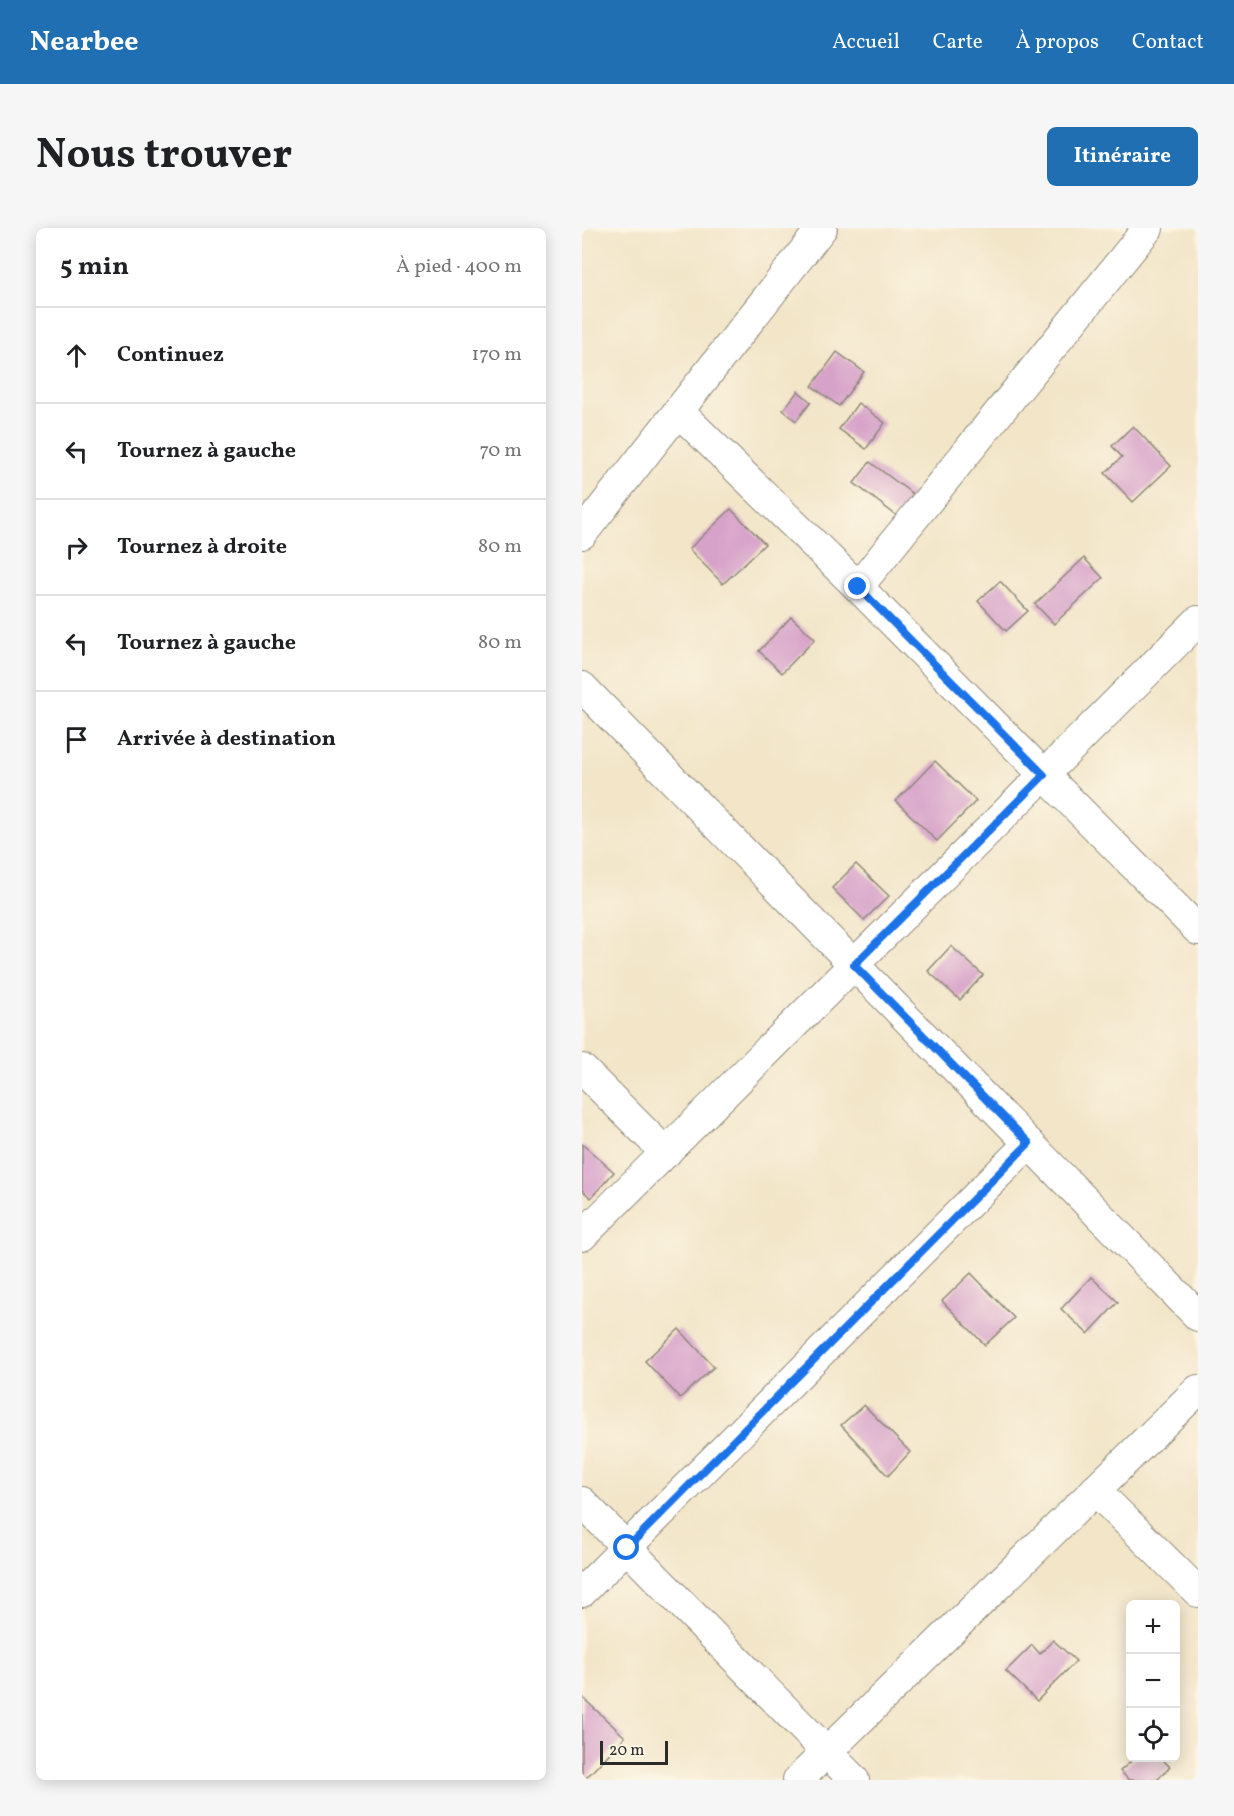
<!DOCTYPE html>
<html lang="fr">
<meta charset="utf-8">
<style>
body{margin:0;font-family:Vollkorn,serif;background:#f6f6f6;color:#202124}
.controls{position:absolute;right:18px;bottom:18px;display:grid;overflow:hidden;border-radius:9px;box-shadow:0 3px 15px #0003}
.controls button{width:54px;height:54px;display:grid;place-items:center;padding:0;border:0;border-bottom:2px solid #e0e0e0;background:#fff;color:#202124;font:30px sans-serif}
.scale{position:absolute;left:18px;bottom:15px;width:68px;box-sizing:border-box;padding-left:6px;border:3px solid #2b2b2b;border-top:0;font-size:16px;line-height:21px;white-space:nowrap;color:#2b2b2b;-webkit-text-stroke:4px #fcf5e5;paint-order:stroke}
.stop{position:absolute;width:18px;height:18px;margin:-14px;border:4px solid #1a73e8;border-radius:50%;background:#fff}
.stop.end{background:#1a73e8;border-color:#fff;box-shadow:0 2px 6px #0008}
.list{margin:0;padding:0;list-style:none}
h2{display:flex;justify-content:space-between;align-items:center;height:78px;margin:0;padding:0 24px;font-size:26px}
h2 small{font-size:20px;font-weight:400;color:#757577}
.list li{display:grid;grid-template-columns:39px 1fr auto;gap:18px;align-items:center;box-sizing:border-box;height:96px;padding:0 24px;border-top:2px solid #e0e0e0}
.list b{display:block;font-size:22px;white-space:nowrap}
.list em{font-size:20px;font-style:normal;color:#757577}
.icon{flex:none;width:33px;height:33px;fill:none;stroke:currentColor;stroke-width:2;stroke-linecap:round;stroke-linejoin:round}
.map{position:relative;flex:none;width:616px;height:1552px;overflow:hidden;border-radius:9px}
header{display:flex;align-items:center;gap:36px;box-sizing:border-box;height:84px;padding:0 30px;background:#1f6fb2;color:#fff}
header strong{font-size:28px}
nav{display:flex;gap:33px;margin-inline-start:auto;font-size:21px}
.intro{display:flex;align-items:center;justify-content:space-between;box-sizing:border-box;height:144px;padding:0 36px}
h1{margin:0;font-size:42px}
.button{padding:15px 27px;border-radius:9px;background:#1f6fb2;color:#fff;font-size:21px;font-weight:700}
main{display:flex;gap:36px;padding:0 36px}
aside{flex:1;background:#fff;border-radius:9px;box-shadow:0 3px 15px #0003}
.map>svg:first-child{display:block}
.building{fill:#d7a2c9}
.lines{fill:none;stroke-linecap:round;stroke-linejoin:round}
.minor-casing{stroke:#8e887a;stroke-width:32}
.minor{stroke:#fff;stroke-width:30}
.route{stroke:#1a73e8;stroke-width:8}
</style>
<header>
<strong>Nearbee</strong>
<nav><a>Accueil</a><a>Carte</a><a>À propos</a><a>Contact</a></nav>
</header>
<div class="intro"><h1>Nous trouver</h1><a class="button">Itinéraire</a></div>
<main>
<aside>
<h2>5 min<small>À pied · 400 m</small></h2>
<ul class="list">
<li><svg class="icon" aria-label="ahead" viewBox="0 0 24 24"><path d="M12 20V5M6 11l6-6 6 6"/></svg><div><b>Continuez</b></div><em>170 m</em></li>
<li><svg class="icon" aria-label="left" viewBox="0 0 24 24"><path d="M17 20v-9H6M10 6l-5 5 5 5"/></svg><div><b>Tournez à gauche</b></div><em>70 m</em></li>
<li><svg class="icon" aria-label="right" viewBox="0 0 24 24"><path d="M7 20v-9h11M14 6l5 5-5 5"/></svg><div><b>Tournez à droite</b></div><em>80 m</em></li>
<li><svg class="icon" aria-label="left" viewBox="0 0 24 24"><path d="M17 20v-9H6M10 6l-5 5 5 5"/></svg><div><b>Tournez à gauche</b></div><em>80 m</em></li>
<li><svg class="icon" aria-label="arrive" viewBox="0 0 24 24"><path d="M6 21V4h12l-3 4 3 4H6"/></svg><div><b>Arrivée à destination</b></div></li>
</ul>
</aside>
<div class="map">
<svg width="616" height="1552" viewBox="0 0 616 1552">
<rect width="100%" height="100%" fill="#fcf5e5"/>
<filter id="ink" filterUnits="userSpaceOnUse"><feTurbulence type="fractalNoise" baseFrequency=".0167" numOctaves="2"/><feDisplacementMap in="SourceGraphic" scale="12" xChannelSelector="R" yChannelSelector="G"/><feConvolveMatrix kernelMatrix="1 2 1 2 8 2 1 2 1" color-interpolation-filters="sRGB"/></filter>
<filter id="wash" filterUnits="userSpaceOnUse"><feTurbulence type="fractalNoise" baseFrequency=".008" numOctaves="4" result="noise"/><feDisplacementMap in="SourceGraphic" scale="24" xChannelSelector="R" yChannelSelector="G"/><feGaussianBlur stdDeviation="1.35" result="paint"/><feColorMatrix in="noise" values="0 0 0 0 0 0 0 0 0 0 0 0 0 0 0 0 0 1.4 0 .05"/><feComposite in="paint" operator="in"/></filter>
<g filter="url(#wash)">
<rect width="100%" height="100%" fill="#f2e5c8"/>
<g id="blocks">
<g class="building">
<path d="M255 124 282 144 257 178 230 158Z"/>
<path d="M216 163 229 174 214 193 201 182Z"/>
<path d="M276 175 303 195 284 221 257 201Z"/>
<path d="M551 198 589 238 551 274 523 245 540 229 530 218Z"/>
<path d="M288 234 332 267 315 288 272 255Z"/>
<path d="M149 281 183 316 141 356 107 321Z"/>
<path d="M502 330 521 350 472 396 453 376Z"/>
<path d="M418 353 446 383 424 403 396 373Z"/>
<path d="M209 389 233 411 200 445 177 423Z"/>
<path d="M353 533 394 573 355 613 314 573Z"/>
<path d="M274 636 307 668 282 692 250 660Z"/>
<path d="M369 718 401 747 378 772 346 743Z"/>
<path d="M0 916 32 944 9 970 0 962Z"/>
<path d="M389 1045 432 1090 403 1117 360 1073Z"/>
<path d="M509 1049 536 1074 506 1106 479 1081Z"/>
<path d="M97 1101 132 1139 98 1170 63 1133Z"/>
<path d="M282 1177 328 1224 306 1248 259 1197Z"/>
<path d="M471 1412 494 1433 455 1473 424 1443 450 1417 458 1426Z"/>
<path d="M0 1469 43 1509 3 1551 0 1549Z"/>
<path d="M553 1530H579L588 1539 575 1552H547L538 1543Z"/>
</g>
</g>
</g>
<g filter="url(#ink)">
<use href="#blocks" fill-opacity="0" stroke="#8e887a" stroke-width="1.5"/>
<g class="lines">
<g class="minor-casing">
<g id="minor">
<path d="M96 183 276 359 616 702"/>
<path d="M0 306 240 0"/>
<path d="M276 359 566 0"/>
<path d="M0 459 616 1088"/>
<path d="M0 841 84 925"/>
<path d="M0 1008 616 393"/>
<path d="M513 1262 616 1364"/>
<path d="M0 1274 272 1552"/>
<path d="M0 1364 447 915"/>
<path d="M216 1552 616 1162"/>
</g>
</g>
<use href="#minor" class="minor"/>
</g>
</g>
<g class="lines" filter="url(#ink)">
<path class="route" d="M45 1320 447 915 272 737 462 547 276 359"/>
</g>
</svg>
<div class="controls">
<button>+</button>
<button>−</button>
<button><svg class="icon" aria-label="locate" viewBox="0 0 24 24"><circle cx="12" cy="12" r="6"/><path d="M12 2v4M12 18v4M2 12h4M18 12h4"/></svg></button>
</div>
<div class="scale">20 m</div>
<div class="stop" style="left:45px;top:1320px"></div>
<div class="stop end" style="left:276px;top:359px"></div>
</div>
</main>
